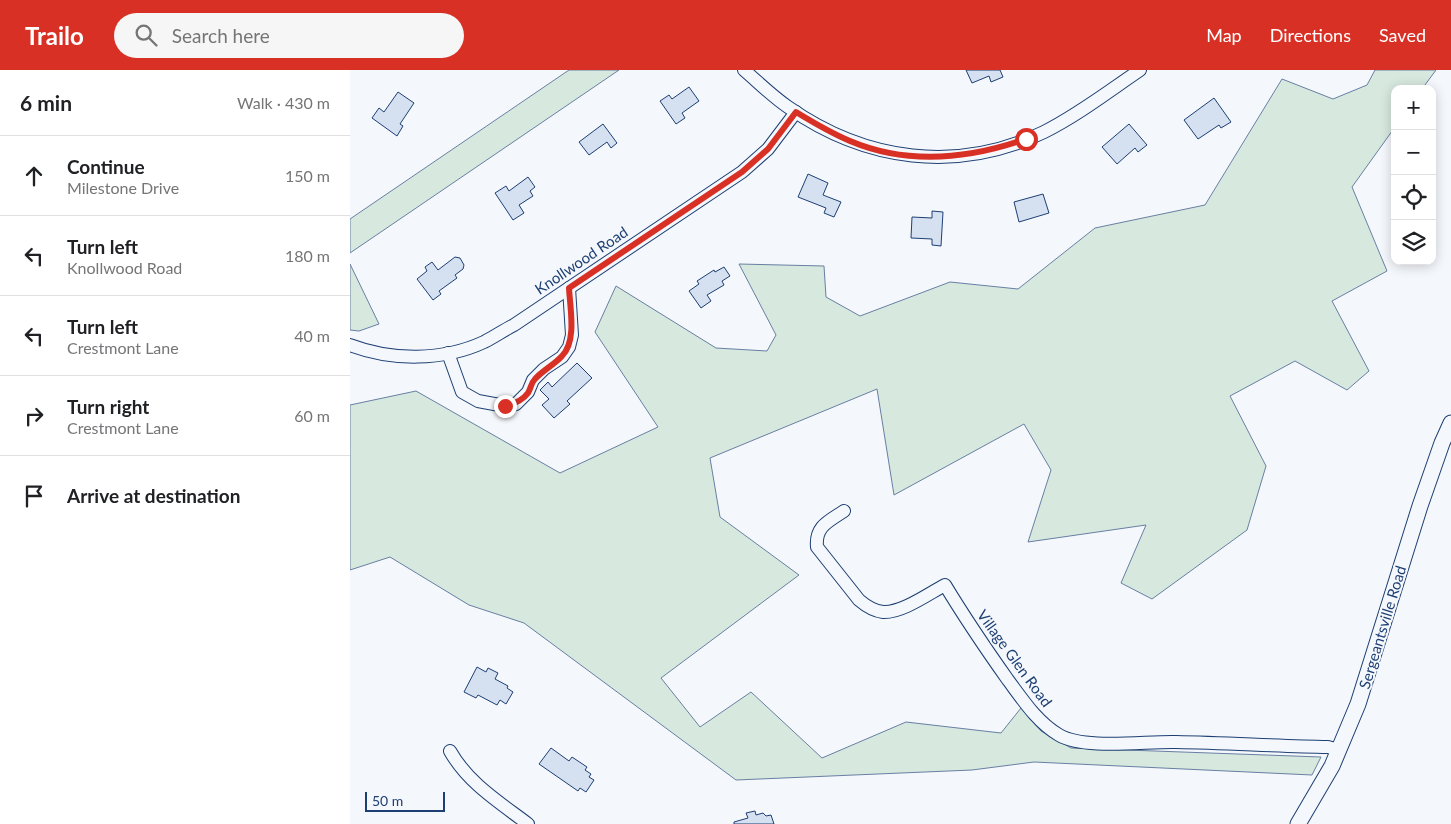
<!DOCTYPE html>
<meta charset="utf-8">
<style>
body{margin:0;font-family:Lato,sans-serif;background:#f6f6f6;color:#202124}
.controls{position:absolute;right:15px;top:15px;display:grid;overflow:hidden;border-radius:10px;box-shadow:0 2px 12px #0003}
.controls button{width:45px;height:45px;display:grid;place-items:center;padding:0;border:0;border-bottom:1px solid #e0e0e0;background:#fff;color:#202124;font:25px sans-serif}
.scale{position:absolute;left:15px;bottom:12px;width:80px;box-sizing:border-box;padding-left:5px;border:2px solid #1d3f73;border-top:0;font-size:14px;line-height:18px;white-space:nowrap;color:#1d3f73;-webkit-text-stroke:4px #f4f7fb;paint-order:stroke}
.stop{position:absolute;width:15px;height:15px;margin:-11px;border:4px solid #d93025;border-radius:50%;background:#fff}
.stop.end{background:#d93025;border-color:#fff;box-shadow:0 1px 5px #0008}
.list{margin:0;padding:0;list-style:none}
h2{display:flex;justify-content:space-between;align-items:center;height:65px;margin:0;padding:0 20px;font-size:21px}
h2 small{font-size:16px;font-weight:400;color:#757577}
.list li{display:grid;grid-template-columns:32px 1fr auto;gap:15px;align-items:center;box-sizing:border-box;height:80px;padding:0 20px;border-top:1px solid #e0e0e0}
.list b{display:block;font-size:19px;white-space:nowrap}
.list p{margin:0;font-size:16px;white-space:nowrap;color:#757577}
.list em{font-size:16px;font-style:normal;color:#757577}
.icon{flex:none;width:28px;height:28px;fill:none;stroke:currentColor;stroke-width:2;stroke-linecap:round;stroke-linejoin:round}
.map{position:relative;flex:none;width:1101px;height:754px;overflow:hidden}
header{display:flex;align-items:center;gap:30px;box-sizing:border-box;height:70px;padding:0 25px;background:#d93025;color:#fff}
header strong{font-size:24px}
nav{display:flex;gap:28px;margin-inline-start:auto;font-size:18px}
.search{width:350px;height:45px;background:#f6f6f6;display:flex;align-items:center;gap:12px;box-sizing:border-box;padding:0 18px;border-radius:28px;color:#757577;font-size:19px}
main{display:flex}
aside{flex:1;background:#fff}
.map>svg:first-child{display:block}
.green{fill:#d7e8df;stroke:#687fa3}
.building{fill:#d5e0f0;stroke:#1d3f73}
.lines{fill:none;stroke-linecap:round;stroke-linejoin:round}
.minor-casing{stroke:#1d3f73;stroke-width:14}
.major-casing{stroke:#1d3f73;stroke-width:17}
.minor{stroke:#f4f7fb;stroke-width:12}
.major{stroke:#f4f7fb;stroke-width:15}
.route{stroke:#d93025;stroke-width:6}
.labels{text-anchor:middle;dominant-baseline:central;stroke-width:4;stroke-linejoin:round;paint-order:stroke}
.street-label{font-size:15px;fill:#1d3f73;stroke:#f4f7fb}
</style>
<header>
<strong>Trailo</strong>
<div class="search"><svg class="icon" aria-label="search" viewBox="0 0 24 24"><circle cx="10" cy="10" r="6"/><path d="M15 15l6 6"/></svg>Search here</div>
<nav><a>Map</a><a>Directions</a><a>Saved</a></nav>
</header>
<main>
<aside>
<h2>6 min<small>Walk · 430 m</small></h2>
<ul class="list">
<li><svg class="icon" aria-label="ahead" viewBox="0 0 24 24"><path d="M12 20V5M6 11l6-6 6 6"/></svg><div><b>Continue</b><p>Milestone Drive</p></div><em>150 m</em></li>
<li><svg class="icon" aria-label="left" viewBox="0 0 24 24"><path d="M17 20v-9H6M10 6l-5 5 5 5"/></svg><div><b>Turn left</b><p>Knollwood Road</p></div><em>180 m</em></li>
<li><svg class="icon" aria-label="left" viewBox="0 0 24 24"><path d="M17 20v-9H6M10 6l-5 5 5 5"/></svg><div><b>Turn left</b><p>Crestmont Lane</p></div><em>40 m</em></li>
<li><svg class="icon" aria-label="right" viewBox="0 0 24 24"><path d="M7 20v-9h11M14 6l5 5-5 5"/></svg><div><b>Turn right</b><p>Crestmont Lane</p></div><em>60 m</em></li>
<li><svg class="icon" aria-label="arrive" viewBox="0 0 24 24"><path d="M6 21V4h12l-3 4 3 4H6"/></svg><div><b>Arrive at destination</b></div></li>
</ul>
</aside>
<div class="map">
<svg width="1101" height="754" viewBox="0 0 1101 754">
<rect width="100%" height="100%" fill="#f4f7fb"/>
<g class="green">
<path d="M219 0H269L0 183V149Z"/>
<path d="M1025 0H1086L1072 19H1045V57L1002 117 1037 201 982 231 1019 301 997 320 945 291 880 326 916 396 897 460 802 529 771 513 796 455 678 472 701 400 674 354 544 425 527 319 360 388 370 447 449 505 311 608 350 657 401 622 472 688 556 652 651 663 671 638 691 661 721 678 971 687 962 705 684 692 622 700 386 710 174 553 119 535 40 487 0 500V335L66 321 210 403 308 357 245 262 266 216 366 278 417 281 426 265 389 194 474 196 476 227 510 246 600 212 668 219 745 158 855 135 932 9 983 29 1017 15Z"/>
<path d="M0 194 29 254 9 261 0 260Z"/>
</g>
<g class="building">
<path d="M616 0H650L653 7 641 12 639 6 622 13Z"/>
<path d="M339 17 349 31 332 43 335 48 326 54 310 31 319 25 322 29Z"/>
<path d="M48 22 64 33 50 54 53 56 47 66 22 48 29 38 34 42Z"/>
<path d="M864 28 881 52 871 58 869 55 848 69 834 50Z"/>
<path d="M253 54 267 73 261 78 257 72 239 85 229 72Z"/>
<path d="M779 54 797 75 788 82 785 78 767 94 752 77Z"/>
<path d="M458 104 478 113 473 125 491 132 484 147 474 143 476 138 448 127Z"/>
<path d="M178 107 185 117 180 121 183 126 169 135 174 143 163 150 145 123 156 116 159 121Z"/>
<path d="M693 124 699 143 669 152 664 132Z"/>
<path d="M582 141 593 142 591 176 582 175V169L561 168 562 147 582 148Z"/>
<path d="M105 187 110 188 114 195 113 199 105 205 107 208 89 221 91 224 83 230 67 209 77 201 75 197 82 192 88 200Z"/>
<path d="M374 197 380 206 372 211 374 215 357 225 361 231 351 238 339 221 349 214 347 211 364 200 365 202Z"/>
<path d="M227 293 242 308 217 331 220 334 204 348 192 335 199 329 190 320 198 312 202 317Z"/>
<path d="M127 597 136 602 138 598 148 603 145 609 158 616 157 618 163 622 156 634 150 630 147 635 128 625 126 628 114 622Z"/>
<path d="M201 678 219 691 222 687 237 697 235 700 241 704 239 707 244 710 236 722 230 718 228 721 189 694Z"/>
<path d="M405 741 406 745 413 743 416 746 421 745 424 754H384V752L398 748 396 743Z"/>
</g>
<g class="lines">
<g class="minor-casing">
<g id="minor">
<path d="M394 0C408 12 422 26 438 37 515 91 607 104 694 62 728 45 759 21 790 0"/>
<path d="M0 275C42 291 93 291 134 272 144 267 154 260 164 255L392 102 418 79 446 42"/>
<path d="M98 283 112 322 128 331 155 336 166 334 178 322 183 310 194 299 212 287 219 277 222 265 219 218"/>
<path d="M494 441C479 451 465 456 467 477L509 530C516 536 524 541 533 542 552 543 578 524 595 515 615 548 636 579 658 610 673 630 687 652 709 665 734 680 796 671 826 672 877 673 927 676 978 677L989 680"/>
<path d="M100 681C118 713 149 732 178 754"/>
</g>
</g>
<g class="major-casing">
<path id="major" d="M948 754 982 696 1008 634 1070 436 1092 373 1101 353"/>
</g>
<use href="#minor" class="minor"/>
<use href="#major" class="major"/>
</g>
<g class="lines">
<path class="route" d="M155 336C164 334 172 331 178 323 181 318 181 313 185 309 193 300 204 295 212 286 227 271 220 238 219 218L392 102 418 79 446 42C464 53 481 63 500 71 557 95 619 89 676 69"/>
</g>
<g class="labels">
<g class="street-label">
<text transform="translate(231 190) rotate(-34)">Knollwood Road</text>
<text transform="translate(1032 557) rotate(-73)">Sergeantsville Road</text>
<text transform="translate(665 588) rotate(54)">Village Glen Road</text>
</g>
</g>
</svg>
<div class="controls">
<button>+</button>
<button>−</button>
<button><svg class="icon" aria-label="locate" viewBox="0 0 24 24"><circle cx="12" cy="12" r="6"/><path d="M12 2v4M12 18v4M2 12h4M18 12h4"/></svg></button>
<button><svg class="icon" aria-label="layers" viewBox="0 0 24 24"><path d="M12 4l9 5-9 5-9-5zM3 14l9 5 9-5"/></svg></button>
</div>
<div class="scale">50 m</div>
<div class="stop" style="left:676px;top:69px"></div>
<div class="stop end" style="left:155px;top:336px"></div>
</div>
</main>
